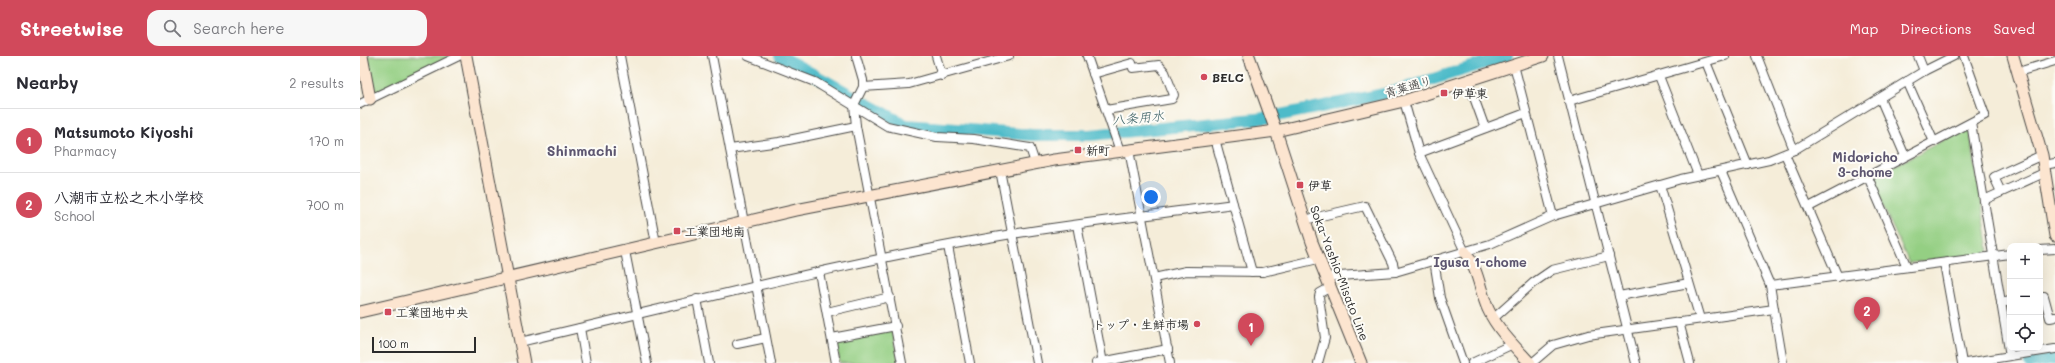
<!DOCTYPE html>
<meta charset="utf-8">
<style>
body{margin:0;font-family:Mali,"Klee One",sans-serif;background:#f7f7f7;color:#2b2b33}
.controls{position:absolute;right:12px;bottom:12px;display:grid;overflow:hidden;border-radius:8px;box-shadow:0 4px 16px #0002}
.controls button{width:36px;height:36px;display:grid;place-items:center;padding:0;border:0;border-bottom:1px solid #e1e1e2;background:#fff;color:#2b2b33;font:20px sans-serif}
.scale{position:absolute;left:12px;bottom:10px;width:104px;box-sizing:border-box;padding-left:4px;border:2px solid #2b2b2b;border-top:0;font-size:11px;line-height:14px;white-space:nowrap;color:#2b2b2b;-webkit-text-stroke:3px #fdfcf7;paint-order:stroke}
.you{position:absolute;left:791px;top:141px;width:14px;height:14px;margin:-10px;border:3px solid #fff;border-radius:50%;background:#1a73e8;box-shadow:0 0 0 6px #1a73e833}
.badge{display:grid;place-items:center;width:26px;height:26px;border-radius:50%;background:#d1495b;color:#fff;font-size:13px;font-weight:700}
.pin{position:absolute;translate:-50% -33px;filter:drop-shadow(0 1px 2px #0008)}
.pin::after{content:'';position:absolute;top:21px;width:14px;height:12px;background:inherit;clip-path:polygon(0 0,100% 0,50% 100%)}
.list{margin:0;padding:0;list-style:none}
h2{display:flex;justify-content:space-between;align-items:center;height:52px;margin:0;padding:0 16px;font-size:17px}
h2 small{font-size:13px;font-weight:400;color:#7c7c81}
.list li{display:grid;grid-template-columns:26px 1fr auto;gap:12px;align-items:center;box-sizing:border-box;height:64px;padding:0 16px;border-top:1px solid #e1e1e2}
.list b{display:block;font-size:15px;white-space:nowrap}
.list p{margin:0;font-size:13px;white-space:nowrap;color:#7c7c81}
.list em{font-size:13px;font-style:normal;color:#7c7c81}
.icon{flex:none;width:22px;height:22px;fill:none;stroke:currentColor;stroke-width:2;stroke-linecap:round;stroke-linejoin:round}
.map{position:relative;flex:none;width:1695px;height:307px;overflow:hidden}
header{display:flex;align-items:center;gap:24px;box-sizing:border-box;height:56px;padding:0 20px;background:#d1495b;color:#fff}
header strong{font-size:19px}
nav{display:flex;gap:22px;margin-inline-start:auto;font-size:14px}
.search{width:280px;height:36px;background:#f7f7f7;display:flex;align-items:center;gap:10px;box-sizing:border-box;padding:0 14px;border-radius:12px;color:#7c7c81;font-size:15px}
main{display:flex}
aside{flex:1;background:#fff}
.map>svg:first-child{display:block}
.green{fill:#94cf83;stroke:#607d57}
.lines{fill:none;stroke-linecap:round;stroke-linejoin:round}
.river{stroke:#4ebbc9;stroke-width:12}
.street-casing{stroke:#494845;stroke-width:10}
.secondary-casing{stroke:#494845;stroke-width:13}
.street{stroke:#fff;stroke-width:8}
.secondary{stroke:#fce5d0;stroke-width:11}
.poi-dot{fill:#d1495b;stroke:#fdfcf7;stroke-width:1.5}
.labels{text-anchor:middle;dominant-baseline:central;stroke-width:4;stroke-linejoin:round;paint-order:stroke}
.poi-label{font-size:12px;font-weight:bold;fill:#2b2b2b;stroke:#fdfcf7;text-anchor:start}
.street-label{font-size:12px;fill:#2b2b2b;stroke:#fdfcf7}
.water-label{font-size:13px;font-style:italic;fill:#375d62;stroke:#fdfcf7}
.neighbourhood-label{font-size:13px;font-weight:bold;fill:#5d5670;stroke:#fdfcf7}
.quarter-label{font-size:14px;font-weight:bold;fill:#5d5670;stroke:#fdfcf7}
</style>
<header>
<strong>Streetwise</strong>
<div class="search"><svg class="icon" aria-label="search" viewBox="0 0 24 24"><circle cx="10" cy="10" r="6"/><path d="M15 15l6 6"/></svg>Search here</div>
<nav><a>Map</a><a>Directions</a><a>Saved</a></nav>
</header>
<main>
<aside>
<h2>Nearby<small>2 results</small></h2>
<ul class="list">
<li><span class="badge">1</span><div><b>Matsumoto Kiyoshi</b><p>Pharmacy</p></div><em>170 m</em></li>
<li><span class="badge">2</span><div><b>八潮市立松之木小学校</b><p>School</p></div><em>700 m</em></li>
</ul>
</aside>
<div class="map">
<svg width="1695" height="307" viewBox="0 0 1695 307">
<rect width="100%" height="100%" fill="#fdfcf7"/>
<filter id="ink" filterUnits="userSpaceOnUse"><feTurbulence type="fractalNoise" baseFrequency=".025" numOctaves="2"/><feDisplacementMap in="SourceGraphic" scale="8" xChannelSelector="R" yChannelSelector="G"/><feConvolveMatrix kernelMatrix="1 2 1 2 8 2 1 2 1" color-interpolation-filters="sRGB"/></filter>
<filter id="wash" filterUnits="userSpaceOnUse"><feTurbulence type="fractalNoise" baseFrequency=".012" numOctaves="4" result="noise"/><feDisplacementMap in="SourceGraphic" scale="16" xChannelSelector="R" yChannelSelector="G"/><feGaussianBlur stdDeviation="0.9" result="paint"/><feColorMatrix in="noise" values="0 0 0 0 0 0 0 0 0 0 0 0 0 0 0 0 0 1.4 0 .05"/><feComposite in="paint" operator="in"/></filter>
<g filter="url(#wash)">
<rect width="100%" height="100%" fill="#f5edd9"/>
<g class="green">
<path d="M3 0H95L11 42Z"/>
<path d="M1605 73 1610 77 1629 194 1626 198 1549 207 1512 126 1513 121Z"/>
<path d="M531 274 533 276 539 307H480L476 287 477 284Z"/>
</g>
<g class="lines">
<g class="river">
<path d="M420 0 546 69 672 79H730L906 62 1029 37 1147 0"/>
<path d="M1670 307 1695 303"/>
</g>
</g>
</g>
<g filter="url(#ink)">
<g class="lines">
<g class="street-casing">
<g id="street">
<path d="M260 0 296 187"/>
<path d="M352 0 411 307"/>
<path d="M388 0 455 26 527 70 577 81 614 83 670 92 675 107"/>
<path d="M496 0 503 24V31L494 49 496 70 542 307"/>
<path d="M576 0 582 20"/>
<path d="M727 0 760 95"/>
<path d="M1198 0 1276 307"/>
<path d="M1397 0 1434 94"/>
<path d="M1558 0 1564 15"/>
<path d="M1346 6 1388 109"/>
<path d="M1154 9 1193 160"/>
<path d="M1658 16 1695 5"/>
<path d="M733 18 772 7 773 12 799 9 805 16 814 39 812 43 746 54"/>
<path d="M1299 20 1338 119"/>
<path d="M1108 25 1125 72"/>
<path d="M1547 25 1574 86"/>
<path d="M503 31 549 28 649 0"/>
<path d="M1520 42 1545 100"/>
<path d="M1044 45 1059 97 1105 196"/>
<path d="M1209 45 1365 0"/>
<path d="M0 48 99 0"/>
<path d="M1611 67 1650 300"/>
<path d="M855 83 892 216"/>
<path d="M370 93 419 86 496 70"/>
<path d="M769 94 810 307"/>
<path d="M1059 97 1166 57"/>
<path d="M1425 98 1478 221"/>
<path d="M1684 109 1695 107"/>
<path d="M640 114 677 307"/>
<path d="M1361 115 1410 229 1423 307"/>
<path d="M1508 121 1547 211"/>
<path d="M1300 129 1340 263"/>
<path d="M1641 136 1634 121 1682 99"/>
<path d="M1624 144 1686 116"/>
<path d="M1449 151 1625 59 1604 0"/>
<path d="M944 164 1005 150 1033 207 1035 216"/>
<path d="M717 169 743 307"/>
<path d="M588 190 610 307"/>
<path d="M1680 194 1695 193"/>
<path d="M265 195 287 307"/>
<path d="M1074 204 1080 242 1103 307"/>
<path d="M1584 207 1602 307"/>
<path d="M459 216 476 307"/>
<path d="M965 221 1035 216 1130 188 1193 160 1321 123 1409 104 1434 94 1564 15 1594 0"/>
<path d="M794 222 826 215 903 216 958 203"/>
<path d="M1410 229 1650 198"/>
<path d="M1259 240 1329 227"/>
<path d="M1680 240H1684L1690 262 1695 261"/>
<path d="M337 243 349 307"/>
<path d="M1641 247 1650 245"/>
<path d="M467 256 530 241"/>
<path d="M1134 262 1173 227 1192 214 1249 200"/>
<path d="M1319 266 1330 307"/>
<path d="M220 272 226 307"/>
<path d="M472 282 536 270"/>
<path d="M160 286C324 248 487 205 652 178 725 166 800 158 873 148"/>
<path d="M377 288 406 282"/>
<path d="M736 307 808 293"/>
<path d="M958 307 965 282 959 241 960 237 969 232"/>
<path d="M1112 307 1153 288"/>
<path d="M1172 307 1193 289 1228 279 1414 253"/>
<path d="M1606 307 1695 293"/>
</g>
</g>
<g class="secondary-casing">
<g id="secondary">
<path d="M2 0 10 43"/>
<path d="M106 0 164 307"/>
<path d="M889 0 916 75 952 186 1001 307"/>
<path d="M1653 0 1682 99 1695 180"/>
<path d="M1105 196C1119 215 1119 232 1128 253 1137 273 1155 291 1170 307"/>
<path d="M0 256 436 154 694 104 916 75 1044 45 1183 0"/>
</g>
</g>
<use href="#street" class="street"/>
<use href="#secondary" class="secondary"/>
</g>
</g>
<g class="poi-dot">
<circle cx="844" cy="21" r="4"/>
<rect x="1080" y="33" width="8" height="8" rx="2"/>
<rect x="714" y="90" width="8" height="8" rx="2"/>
<rect x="936" y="125" width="8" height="8" rx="2"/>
<rect x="313" y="171" width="8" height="8" rx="2"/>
<rect x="24" y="252" width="8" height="8" rx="2"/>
<circle cx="837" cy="268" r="4"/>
</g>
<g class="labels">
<g class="poi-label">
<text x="852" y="21">BELC</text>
<text x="1092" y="37">伊草東</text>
<text x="726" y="94">新町</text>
<text x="948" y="129">伊草</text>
<text x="325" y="175">工業団地南</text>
<text x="36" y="256">工業団地中央</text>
<text x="829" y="268" text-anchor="end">トップ・生鮮市場</text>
</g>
<g class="street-label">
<text transform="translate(1048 30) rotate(-16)">青葉通り</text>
<text transform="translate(980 217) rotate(69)">Soka-Yashio-Misato Line</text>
</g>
<g class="water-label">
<text transform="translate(778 61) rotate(-5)">八条用水</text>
</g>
<g class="neighbourhood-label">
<text x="1505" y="100">Midoricho<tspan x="1505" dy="15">3-chome</tspan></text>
<text x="1120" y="205">Igusa 1-chome</text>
</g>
<g class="quarter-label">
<text x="222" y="94">Shinmachi</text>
</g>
</g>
</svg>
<div class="controls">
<button>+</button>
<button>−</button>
<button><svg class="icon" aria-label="locate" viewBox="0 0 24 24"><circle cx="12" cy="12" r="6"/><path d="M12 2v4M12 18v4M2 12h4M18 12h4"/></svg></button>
</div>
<div class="scale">100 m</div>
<div class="you"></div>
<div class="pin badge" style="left:891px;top:290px">1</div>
<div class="pin badge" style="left:1507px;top:274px">2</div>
</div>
</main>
